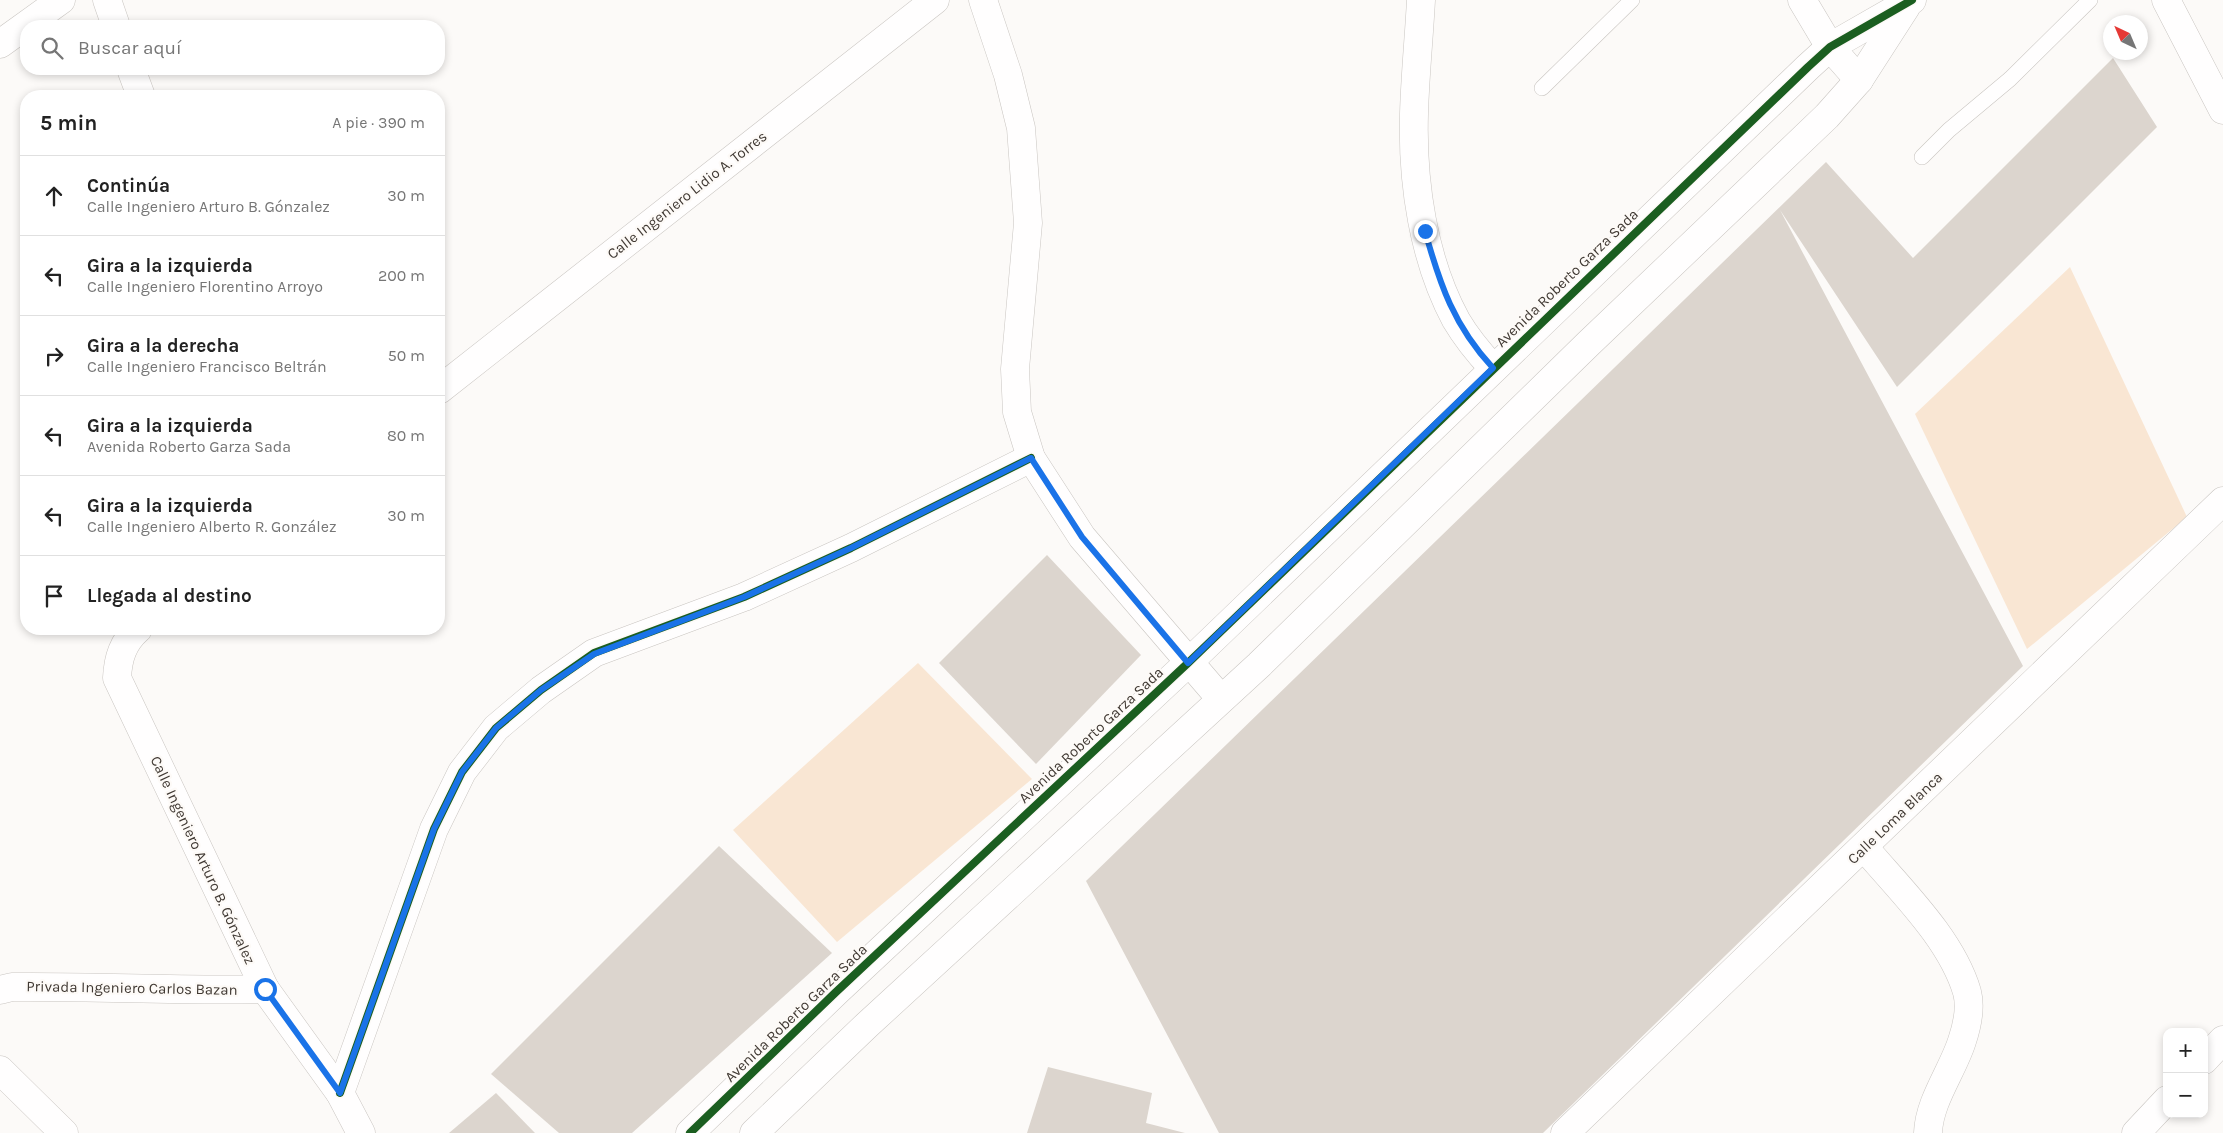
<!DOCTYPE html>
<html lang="es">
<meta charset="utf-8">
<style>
body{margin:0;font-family:Karla,sans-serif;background:#f2f2f2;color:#222}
.controls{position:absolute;right:15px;bottom:15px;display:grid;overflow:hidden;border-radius:10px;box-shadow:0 2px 8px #0003}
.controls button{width:45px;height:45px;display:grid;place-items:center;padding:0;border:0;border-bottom:1px solid #e0e0e0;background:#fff;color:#222;font:25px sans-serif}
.compass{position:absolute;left:2103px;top:15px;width:45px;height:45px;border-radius:50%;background:#fff;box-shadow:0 2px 8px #0003;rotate:316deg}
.stop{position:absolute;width:15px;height:15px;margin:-11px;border:4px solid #1a73e8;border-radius:50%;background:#fff}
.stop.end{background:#1a73e8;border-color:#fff;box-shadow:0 1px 5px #0008}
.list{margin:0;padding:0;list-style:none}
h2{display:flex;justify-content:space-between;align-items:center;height:65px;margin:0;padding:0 20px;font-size:21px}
h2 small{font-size:16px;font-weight:400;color:#767676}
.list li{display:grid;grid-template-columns:32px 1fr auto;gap:15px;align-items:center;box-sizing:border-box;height:80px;padding:0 20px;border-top:1px solid #e0e0e0}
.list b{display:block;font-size:19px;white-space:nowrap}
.list p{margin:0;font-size:16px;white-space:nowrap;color:#767676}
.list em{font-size:16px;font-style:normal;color:#767676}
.icon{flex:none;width:28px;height:28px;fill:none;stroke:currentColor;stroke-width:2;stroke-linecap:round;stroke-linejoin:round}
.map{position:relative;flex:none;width:2223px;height:1133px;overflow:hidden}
.search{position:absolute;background:#fff;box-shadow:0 2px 8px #0003;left:20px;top:20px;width:425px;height:55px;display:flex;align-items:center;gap:12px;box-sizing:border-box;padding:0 18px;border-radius:20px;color:#767676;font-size:19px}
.panel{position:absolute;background:#fff;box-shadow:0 2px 8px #0003;left:20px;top:90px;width:425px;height:545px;border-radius:20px}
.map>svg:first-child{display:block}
.green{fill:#f9e6d3}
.building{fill:#dcd5ce}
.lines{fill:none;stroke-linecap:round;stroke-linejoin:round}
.service-casing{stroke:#c9c5c1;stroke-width:16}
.minor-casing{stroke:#c9c5c1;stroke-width:29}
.tertiary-casing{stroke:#c9c5c1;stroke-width:29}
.service{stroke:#fffefe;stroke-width:15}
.minor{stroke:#fffefe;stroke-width:28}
.tertiary{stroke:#fffefe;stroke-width:28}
.cycleway-casing{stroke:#fdfaf7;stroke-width:11}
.cycleway{stroke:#1b5e20;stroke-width:8}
.route{stroke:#1a73e8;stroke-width:6}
.labels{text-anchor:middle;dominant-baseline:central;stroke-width:4.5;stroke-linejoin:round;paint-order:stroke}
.street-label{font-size:15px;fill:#403933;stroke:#fdfaf7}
</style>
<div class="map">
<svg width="2223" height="1133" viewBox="0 0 2223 1133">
<rect width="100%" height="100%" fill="#fcfaf8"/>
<g class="green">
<path d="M2070 267 2187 517 2027 649 1915 414Z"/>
<path d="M918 663 1032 779 837 942 733 830Z"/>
</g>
<g class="building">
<path d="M2113 58 2157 127 1897 387 1780 210 2023 666 1543 1133H1219L1086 881 1826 162 1913 258Z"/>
<path d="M1047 555 1141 655 1036 764 939 663Z"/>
<path d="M719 846 832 953 632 1133H559L491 1074Z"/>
<path d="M1048 1067 1152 1093 1146 1123 1185 1133H1027Z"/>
<path d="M496 1093 535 1133H449Z"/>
</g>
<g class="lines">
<g class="service-casing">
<g id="service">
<path d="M1542 88 1632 0"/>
<path d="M1922 157 1949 130 2010 79 2090 0"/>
</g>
</g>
<g class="minor-casing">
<g id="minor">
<path d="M107 0 116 26"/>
<path d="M983 0 1008 75 1021 128 1028 223 1015 369 1017 412 1031 458 1082 537 1221 699"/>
<path d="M1421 0C1419 38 1415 76 1414 114 1412 182 1423 259 1456 320 1466 337 1479 353 1493 368"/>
<path d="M1802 0 1830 47 1859 80"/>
<path d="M0 44 61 0"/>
<path d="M131 69 141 96"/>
<path d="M439 390 935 0"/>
<path d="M138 629C123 642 118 658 117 678L265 989 340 1093 361 1133"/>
<path d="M1864 847C1900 890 1951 938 1967 992 1971 1007 1967 1026 1962 1041 1953 1070 1929 1101 1928 1133"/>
<path d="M0 990 12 987C96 986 180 991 265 989"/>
<path d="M2204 1060 2223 1040"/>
<path d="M0 1070 64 1133"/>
<path d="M340 1093 434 829 462 772 496 728 541 690 594 653 744 597 851 548 1031 458"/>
<path d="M1565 1133 2223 501"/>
<path d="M2136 1133 2167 1100"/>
</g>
</g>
<g class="tertiary-casing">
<g id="tertiary">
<path d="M2166 0 2223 110"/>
<path d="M690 1133 836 992 1188 663 1808 67 1830 47 1912 0"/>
<path d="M754 1133 867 1025 1259 665 1588 344 1827 116 1859 80 1906 7"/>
</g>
</g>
<use href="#service" class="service"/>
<use href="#minor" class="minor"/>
<use href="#tertiary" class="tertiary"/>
<g class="cycleway-casing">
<g id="cycleway">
<path d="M340 1093 434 829 462 772 496 728 541 690 594 653 744 597 851 548 1031 458"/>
<path d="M690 1133 836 992 1188 663 1808 67 1830 47 1912 0"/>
</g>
</g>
<use href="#cycleway" class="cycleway"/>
</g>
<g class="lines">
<path class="route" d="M265 989 340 1093 434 829 462 772 496 728 541 690 594 654 744 597 851 548 1031 458 1082 537 1188 663 1493 368C1454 326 1440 285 1425 231"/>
</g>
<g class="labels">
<g class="street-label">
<text transform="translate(687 195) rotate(-38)">Calle Ingeniero Lidio A. Torres</text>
<text transform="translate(1567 278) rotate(-44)">Avenida Roberto Garza Sada</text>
<text transform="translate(1091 735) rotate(-43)">Avenida Roberto Garza Sada</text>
<text transform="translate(1895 818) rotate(-44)">Calle Loma Blanca</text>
<text transform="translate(203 860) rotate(65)">Calle Ingeniero Arturo B. Gónzalez</text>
<text transform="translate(132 988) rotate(1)">Privada Ingeniero Carlos Bazan</text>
<text transform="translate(796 1013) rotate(-44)">Avenida Roberto Garza Sada</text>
</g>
</g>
</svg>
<div class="controls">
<button>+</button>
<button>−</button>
</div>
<svg class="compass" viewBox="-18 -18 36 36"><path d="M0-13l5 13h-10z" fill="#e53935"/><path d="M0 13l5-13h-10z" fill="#767676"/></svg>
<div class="stop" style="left:265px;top:989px"></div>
<div class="stop end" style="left:1425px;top:231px"></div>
<div class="search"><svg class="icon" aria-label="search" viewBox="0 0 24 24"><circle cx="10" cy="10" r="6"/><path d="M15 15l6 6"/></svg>Buscar aquí</div>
<section class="panel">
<h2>5 min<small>A pie · 390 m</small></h2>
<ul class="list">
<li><svg class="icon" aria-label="ahead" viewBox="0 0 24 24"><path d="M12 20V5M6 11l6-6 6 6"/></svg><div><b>Continúa</b><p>Calle Ingeniero Arturo B. Gónzalez</p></div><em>30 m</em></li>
<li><svg class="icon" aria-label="left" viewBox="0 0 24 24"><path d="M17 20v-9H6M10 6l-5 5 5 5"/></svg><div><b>Gira a la izquierda</b><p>Calle Ingeniero Florentino Arroyo</p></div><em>200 m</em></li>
<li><svg class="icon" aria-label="right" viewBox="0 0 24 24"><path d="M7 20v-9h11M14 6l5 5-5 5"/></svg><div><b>Gira a la derecha</b><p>Calle Ingeniero Francisco Beltrán</p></div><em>50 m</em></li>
<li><svg class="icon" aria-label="left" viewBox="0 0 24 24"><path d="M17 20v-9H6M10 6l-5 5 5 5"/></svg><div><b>Gira a la izquierda</b><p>Avenida Roberto Garza Sada</p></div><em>80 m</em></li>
<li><svg class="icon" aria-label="left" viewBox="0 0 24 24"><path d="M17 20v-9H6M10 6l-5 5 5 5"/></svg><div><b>Gira a la izquierda</b><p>Calle Ingeniero Alberto R. González</p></div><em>30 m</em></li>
<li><svg class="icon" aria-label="arrive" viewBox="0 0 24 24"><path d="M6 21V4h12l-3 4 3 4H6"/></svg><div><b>Llegada al destino</b></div></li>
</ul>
</section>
</div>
